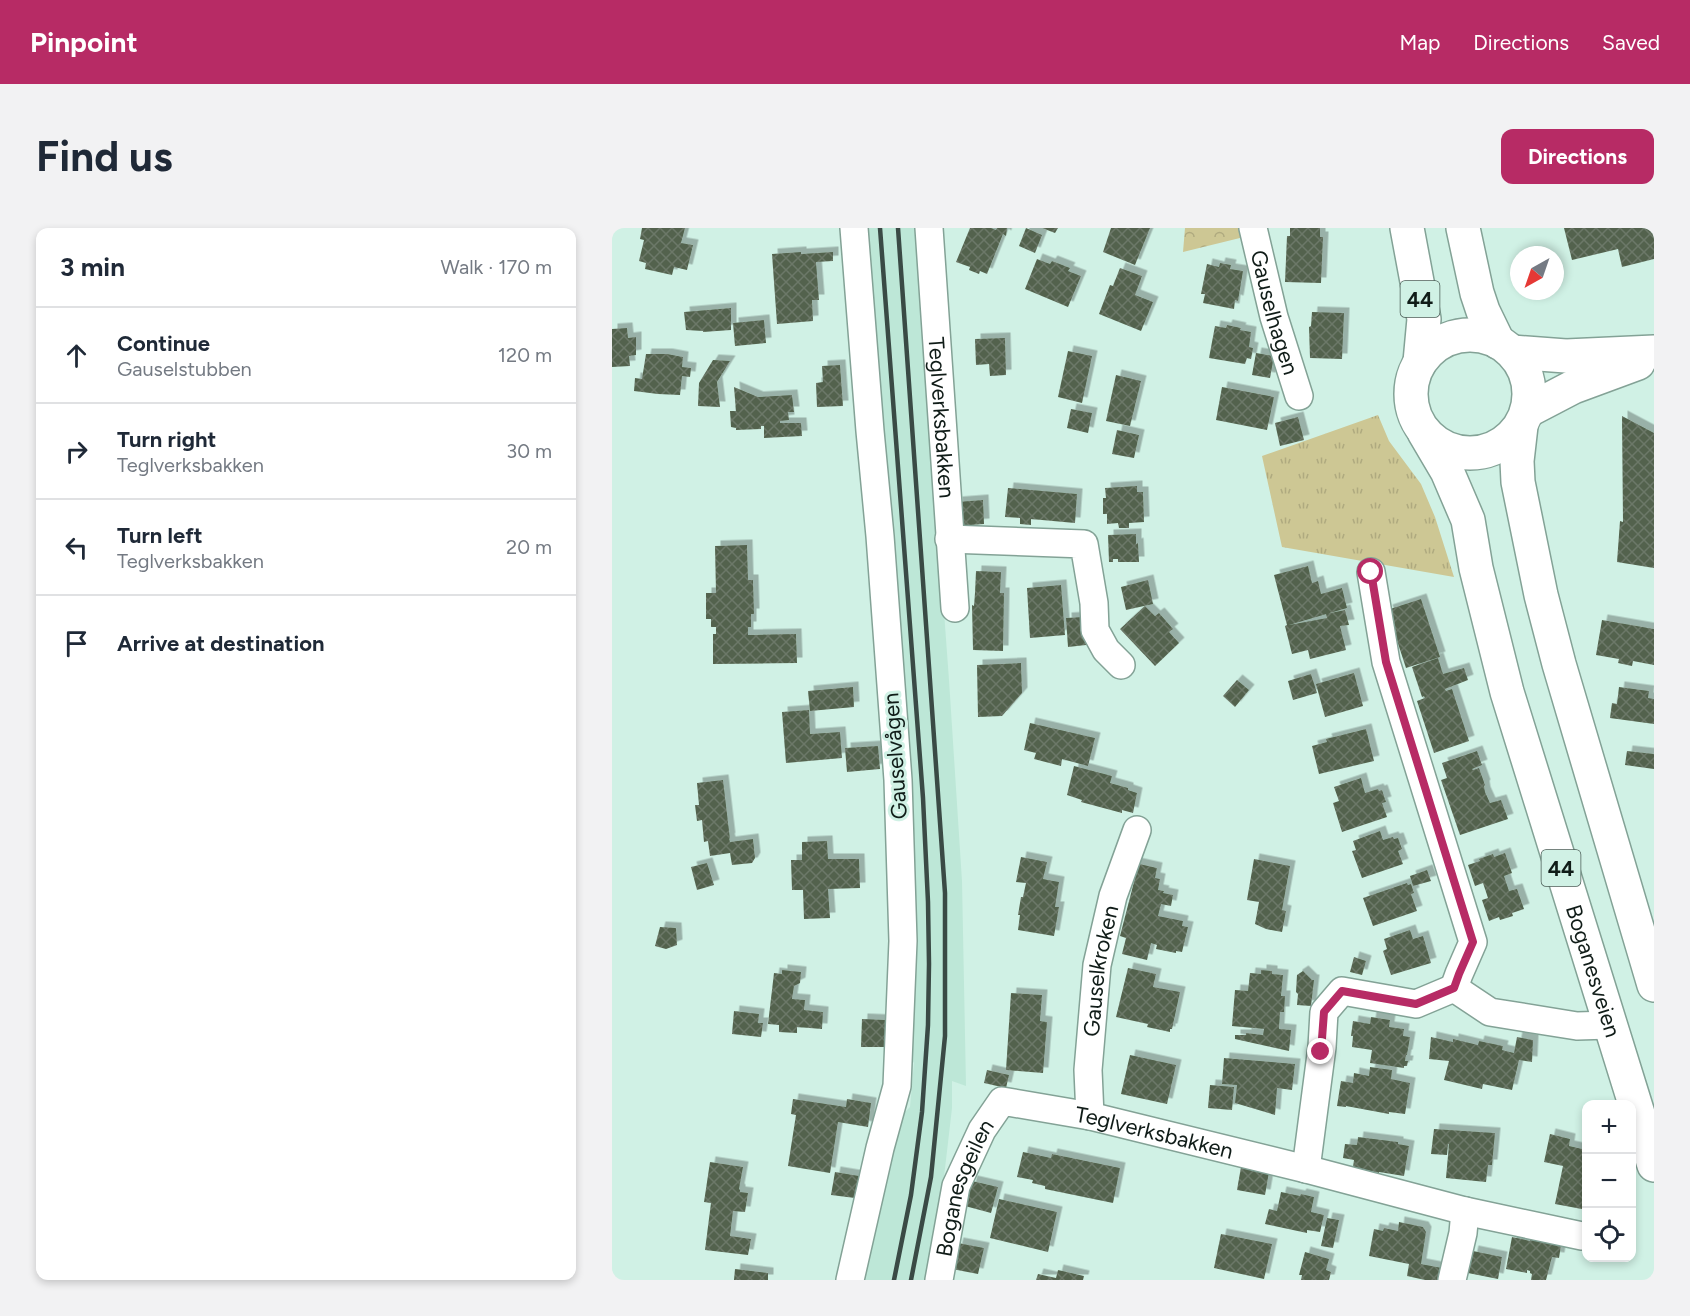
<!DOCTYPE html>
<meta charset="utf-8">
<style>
body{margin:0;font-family:Figtree,sans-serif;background:#f2f2f3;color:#1f2937}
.controls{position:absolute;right:18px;bottom:18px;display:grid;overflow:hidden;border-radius:12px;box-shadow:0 3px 9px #0003}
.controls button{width:54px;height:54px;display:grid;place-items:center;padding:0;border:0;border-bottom:2px solid #e0e1e3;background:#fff;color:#1f2937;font:30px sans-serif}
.compass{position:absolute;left:898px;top:18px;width:54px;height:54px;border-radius:50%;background:#fff;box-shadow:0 3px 9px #0003;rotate:220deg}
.stop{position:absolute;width:18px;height:18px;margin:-14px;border:4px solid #b72b65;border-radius:50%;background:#fff}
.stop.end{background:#b72b65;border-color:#fff;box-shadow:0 2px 6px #0008}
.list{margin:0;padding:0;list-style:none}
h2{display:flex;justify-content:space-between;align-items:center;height:78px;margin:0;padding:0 24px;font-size:26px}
h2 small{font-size:20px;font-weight:400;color:#747a83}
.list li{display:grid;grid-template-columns:39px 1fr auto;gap:18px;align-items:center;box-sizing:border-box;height:96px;padding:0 24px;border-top:2px solid #e0e1e3}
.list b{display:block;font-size:22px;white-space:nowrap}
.list p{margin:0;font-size:20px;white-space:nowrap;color:#747a83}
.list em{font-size:20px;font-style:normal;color:#747a83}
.icon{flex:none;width:33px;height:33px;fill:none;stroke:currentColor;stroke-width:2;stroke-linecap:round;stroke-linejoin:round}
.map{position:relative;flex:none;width:1042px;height:1052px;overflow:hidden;border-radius:12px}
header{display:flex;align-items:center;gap:36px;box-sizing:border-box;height:84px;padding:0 30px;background:#b72b65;color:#fff}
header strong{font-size:28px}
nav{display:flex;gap:33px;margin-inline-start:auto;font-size:21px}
.intro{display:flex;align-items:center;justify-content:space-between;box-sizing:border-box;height:144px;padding:0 36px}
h1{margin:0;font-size:42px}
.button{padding:15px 27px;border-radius:12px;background:#b72b65;color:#fff;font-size:21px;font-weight:700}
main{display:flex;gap:36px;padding:0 36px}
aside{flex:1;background:#fff;border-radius:12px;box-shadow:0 3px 9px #0003}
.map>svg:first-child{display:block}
.built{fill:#bde7d7}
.grass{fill:url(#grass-tufts)}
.park{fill:url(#park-crowns)}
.building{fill:url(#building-cross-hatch);filter:url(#shadow)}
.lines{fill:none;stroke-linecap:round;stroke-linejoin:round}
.minor-casing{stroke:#83a296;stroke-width:30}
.secondary-casing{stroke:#83a296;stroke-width:36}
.primary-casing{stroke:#83a296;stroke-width:36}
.minor{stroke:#fff;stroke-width:27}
.secondary{stroke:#fff;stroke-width:33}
.primary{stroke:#fff;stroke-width:33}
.rail{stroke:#3a4a45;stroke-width:4.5}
.route{stroke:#b72b65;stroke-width:8}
.labels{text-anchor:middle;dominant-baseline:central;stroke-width:6;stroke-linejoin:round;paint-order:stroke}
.shield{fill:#d0f1e5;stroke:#4a5c56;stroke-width:1.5}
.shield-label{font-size:21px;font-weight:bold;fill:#101c18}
.street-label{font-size:22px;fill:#101c18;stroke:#d0f1e5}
</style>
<header>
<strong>Pinpoint</strong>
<nav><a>Map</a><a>Directions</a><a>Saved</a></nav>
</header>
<div class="intro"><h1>Find us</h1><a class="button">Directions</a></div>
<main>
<aside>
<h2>3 min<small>Walk · 170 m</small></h2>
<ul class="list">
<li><svg class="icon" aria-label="ahead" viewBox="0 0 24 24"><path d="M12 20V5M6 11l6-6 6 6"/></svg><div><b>Continue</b><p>Gauselstubben</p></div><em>120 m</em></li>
<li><svg class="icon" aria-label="right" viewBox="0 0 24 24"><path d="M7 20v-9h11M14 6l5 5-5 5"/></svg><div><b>Turn right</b><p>Teglverksbakken</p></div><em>30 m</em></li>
<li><svg class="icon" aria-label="left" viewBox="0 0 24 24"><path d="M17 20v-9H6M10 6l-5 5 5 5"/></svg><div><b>Turn left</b><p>Teglverksbakken</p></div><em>20 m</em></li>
<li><svg class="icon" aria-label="arrive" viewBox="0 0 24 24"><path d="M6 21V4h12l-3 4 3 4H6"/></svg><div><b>Arrive at destination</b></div></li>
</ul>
</aside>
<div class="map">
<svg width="1042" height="1052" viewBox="0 0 1042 1052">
<defs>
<pattern id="grass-tufts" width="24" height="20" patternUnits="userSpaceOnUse" patternTransform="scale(1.5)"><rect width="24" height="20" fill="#cdc794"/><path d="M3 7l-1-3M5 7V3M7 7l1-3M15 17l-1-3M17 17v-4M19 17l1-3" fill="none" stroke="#afaa7f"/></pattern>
<pattern id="park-crowns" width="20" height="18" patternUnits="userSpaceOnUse" patternTransform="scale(1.5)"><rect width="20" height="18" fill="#cdc794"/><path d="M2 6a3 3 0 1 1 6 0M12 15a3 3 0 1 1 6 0" fill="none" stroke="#afaa7f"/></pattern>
<pattern id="building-cross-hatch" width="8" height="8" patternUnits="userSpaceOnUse" patternTransform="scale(1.5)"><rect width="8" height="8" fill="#53624d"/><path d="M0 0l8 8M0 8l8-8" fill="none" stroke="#6c7868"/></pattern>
<filter id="shadow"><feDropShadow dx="5.5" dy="-5.5" stdDeviation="0" flood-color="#0004"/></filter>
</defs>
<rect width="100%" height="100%" fill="#d0f1e5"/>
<path class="built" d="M253 0H304L337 452 350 653 354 858 340 853V880L327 992 315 1052H249L288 889 298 879 302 835 296 828Z"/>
<path class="grass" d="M766 187 777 213 809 256 823 289 842 349 670 319 650 228Z"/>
<path class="park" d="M573 0H629L632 9 571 24Z"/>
<g class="building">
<path d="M30 0H73L69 15 81 17 75 42 62 39 60 47 33 41 34 35 27 33 32 12 28 11Z"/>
<path d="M358 0H379L384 2 385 0H395L394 8 391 6 375 46 368 43 367 46 357 42 358 39 344 34Z"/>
<path d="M414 0 430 7 423 25 407 18Z"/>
<path d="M430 0H446L443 5Z"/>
<path d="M499 0H538L523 37 491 24Z"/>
<path d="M678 0H708V9H711L709 55 673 54 675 8H678Z"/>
<path d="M952 0H1042V31L1010 39 1006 21 960 32Z"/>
<path d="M189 24V26L221 24V33L204 34 207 72H200L201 93 165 96 160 26Z"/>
<path d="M425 31 438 36 440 33 458 40 456 43 469 48 456 79 413 61Z"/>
<path d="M608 35 619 37 618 41 631 43 626 73 623 72 622 81 591 75 593 66H589L595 36 607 39Z"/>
<path d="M508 40 530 48 523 67 541 74 529 103 487 86 498 57 501 58Z"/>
<path d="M119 80V102L91 104V103L74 102 72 84Z"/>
<path d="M700 84 732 85 730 131 698 130 697 99 699 98Z"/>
<path d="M152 92 154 115 123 118 121 95Z"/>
<path d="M615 97 629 100 628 102 639 104 637 119 641 120 639 131 635 130 633 136 597 130 603 98 614 100Z"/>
<path d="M15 100 16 110 24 109V127L17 128 18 138 0 139V101Z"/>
<path d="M393 110 394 147 378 148 377 136 364 137 363 111Z"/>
<path d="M456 123 480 128 470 175 446 169Z"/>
<path d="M644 125 662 128 658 150 640 147Z"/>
<path d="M34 126H55L71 129 70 139 79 140 78 149 70 148 68 167 46 166 22 163 23 150 30 151Z"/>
<path d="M101 132 118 133 105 154 108 179 86 178 87 155Z"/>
<path d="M228 137 231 178 205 179 204 155 211 154 210 138Z"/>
<path d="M504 147 529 153 518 198 494 193Z"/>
<path d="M122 159 146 169 180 167 182 184H176L177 192 168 193V195H189L190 208 152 210V198H149V201L124 202V200L119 199 118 183H124Z"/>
<path d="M610 159 662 169 655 202 604 192Z"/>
<path d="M459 181 480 185 476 205 455 200Z"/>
<path d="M1010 188 1042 205V340L1005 334 1008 293 1011 294Z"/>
<path d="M686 189 692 212 668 218 663 195Z"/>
<path d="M505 202 527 207 522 230 500 226Z"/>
<path d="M525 258V264H531L532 294 517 295V300H507L506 295 495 296V286H491V270H494L493 260Z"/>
<path d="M396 260 465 266 463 295 419 291V297L408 296V290L393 289Z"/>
<path d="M371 272 372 296 346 298 345 274Z"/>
<path d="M524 306V316L526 315 527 334H506V331H501V334H497L496 307Z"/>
<path d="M135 317 136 352H141L142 386H139V399H136V407L184 406 185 435 101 436V406H104V399H99V391H94V365H104L103 318Z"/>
<path d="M696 338 700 355 706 353 709 366 730 360 735 380 677 397 715 390 714 386 733 382 737 397 728 398 734 422 698 431 696 422 680 426 673 398 675 397 662 347Z"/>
<path d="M364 343 389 344 388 365H392L391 423 361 422 360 377 362 378 363 365Z"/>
<path d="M536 352 541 376 514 382 509 359Z"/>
<path d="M449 357 453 407 418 410 415 360Z"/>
<path d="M809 371 828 429 794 440 775 382Z"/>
<path d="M533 378 543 388 547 385 561 401 557 404 567 415 543 438 508 401Z"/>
<path d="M471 389 474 417 456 419 454 390Z"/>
<path d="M990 392 1042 401V437L1021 433 1020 438 1006 435 1007 431 984 427Z"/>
<path d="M826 430 831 446 852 440 856 452 833 461 834 463 840 461 857 513 822 525 805 473 813 470 812 468 810 469 800 439Z"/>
<path d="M409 435 410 465 390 488 366 489 365 437Z"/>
<path d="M742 445 751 478 713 489 704 456Z"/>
<path d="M699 446 705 465 681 472 676 453Z"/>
<path d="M625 452 637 462 623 479 611 468Z"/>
<path d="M241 459 242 479 198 483 196 463Z"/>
<path d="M1007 459 1037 463 1036 470 1042 471V496L998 490 1000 475 1005 476Z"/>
<path d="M197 482 198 506 228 504 230 530 174 535 170 484Z"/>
<path d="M418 495 483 510 476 538 450 531 449 538 422 531 424 525 412 522Z"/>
<path d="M754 501 762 533 707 546 700 518 715 514 714 511Z"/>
<path d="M266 518 268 541 235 544 233 520Z"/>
<path d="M865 523 870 537 860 541 861 542 867 540 873 557 872 558 873 564 878 575 889 572 896 591 848 607 829 552 835 550 830 535Z"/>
<path d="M1015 523 1042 526V541L1013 537Z"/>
<path d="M462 538 500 548 498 555 516 560V562L525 565 521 585 510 582V585L469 574 470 572 455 567Z"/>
<path d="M749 550 753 565 766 561 767 563 770 562 774 574 770 575 775 589 730 604 721 575 727 573 722 559Z"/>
<path d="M111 552 118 611 117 610 118 614 141 611 143 630 140 635 120 637 118 625 98 628 96 613 92 614 90 592 85 593 83 577H87L85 555Z"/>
<path d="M768 603 771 612 781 609 782 611 786 610 790 621 786 623 791 636 750 650 740 623 744 622 741 613Z"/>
<path d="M215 613 216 631H247L248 660 216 661 218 690 192 691 191 662H180L179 632H190V614Z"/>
<path d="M893 625 900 645 892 648 897 663 905 661 912 681 900 685 901 688 888 692 887 689 877 693 870 672 876 670 871 655 863 658 856 637 868 633 867 631 881 626 882 629Z"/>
<path d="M409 629 435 634 431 651 447 654 443 679H447L442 708 406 702 408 687H406L409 669H411L414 655 404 654Z"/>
<path d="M642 631 678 638 670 682 674 683 670 704 654 701 643 696 647 674 635 672Z"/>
<path d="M95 635 102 657 85 662 79 639Z"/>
<path d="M523 635 545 640 543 650 548 651 546 662 552 663 551 665 561 667 559 678 549 676 546 688 571 693 570 698 576 699 570 724 564 723V725L544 721 545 717 539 715 535 732 510 726 514 710 508 708 523 650 520 649Z"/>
<path d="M815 642 819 653 801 658 798 648Z"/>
<path d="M795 655 796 657 799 656 802 665 799 666 805 683 761 698 751 670Z"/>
<path d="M48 699 64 700 65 717 54 721 43 718Z"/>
<path d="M798 702 801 711 811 708 819 735 779 747 771 723 775 721 772 711Z"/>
<path d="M742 729 754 733 750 747 738 744Z"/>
<path d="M516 740 544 746 541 759 568 764 560 801H558V804L535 799 536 796 504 789Z"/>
<path d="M170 742 189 744 188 755 182 758 180 771 193 772 192 782 211 784 210 801 185 799V805L167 804V797L156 796 162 745 170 746Z"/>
<path d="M649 742 660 743V746L671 747 669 768H673L672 784H668L667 801 679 802 677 823 623 811V807H634V805L651 807 652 801 620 798 623 762 636 763 638 745 649 746Z"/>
<path d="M691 743 700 752H702L699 778 685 777 686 766 684 764 685 747Z"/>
<path d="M399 765 430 767 428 793 435 794 431 845 394 842Z"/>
<path d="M122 783 147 786 146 795H151L149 809 120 806Z"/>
<path d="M759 789 778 792 777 799 792 801 791 808 798 809 795 827H794L793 833H796L795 838H792V840L758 835 760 822 740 819 741 808H739L741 793 758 796Z"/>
<path d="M250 791 274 792V819H249Z"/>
<path d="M819 809 841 814V811L866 817 867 813 891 818 890 822 902 825 905 809 921 812 920 834 907 832 900 862 871 856 870 861 832 852 837 833 817 831Z"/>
<path d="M518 827 564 837 555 876 509 866Z"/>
<path d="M612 830 683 836 680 862 665 860 663 887 623 875 625 857 610 856Z"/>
<path d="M758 839 780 842 779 851 798 855 793 886 777 884V886L734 878V879L725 878 729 853 741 855 742 845 757 848Z"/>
<path d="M375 842 397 847 394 860 372 855Z"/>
<path d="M598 857 622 859 620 882 596 880Z"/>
<path d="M181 871 234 879 235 871 259 875 256 899 226 894 218 945 176 938 184 887 179 886Z"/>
<path d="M822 901 883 905 880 937H876L874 954 834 950 837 916H836L835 927 819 926Z"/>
<path d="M938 906 958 911 957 918 975 922V982L943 976 951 938 932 934Z"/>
<path d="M746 909 786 914V916L797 918 792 948 767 944V945L741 939 742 932 731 930 733 916 745 917Z"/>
<path d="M411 924 439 930 440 926 508 940 501 975 433 961V958L420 955 421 952 405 949Z"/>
<path d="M98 934 131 939 127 961 128 962V964L136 965 133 984 121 983 118 1008 139 1011 136 1027 93 1022 99 975 92 974Z"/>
<path d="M629 939 657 944 653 967 625 962Z"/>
<path d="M223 944 247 948 243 970 219 967Z"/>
<path d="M360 953 386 959 379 985 353 978Z"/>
<path d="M669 964 688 968 689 966 702 969 699 984 712 987 708 1004 695 1002V1005L653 996 657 981 665 983Z"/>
<path d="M387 971 445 984 436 1024 378 1010Z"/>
<path d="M715 990 727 992 721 1020 709 1018Z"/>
<path d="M787 994 811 999 814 1004 809 1036 830 1040 827 1052H813L795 1048 797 1036 757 1028 762 1001 771 1003 772 1000 786 1003Z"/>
<path d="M920 1005 950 1011 947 1030 940 1029 934 1052H919L920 1046 918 1045V1043L915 1042V1045L894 1041 900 1009 918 1013Z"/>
<path d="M609 1006 660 1016 652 1051 602 1040Z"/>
<path d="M346 1015 372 1020 366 1046 340 1041Z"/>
<path d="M861 1023 890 1029 886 1051 856 1045Z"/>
<path d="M693 1024 717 1031 714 1042 719 1044 717 1052H689L690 1047H687Z"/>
<path d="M123 1041 156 1045V1052H122Z"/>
<path d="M446 1042 472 1048 471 1052H424L426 1046 444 1050Z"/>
</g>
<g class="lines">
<g class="minor-casing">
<g id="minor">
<path id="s1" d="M317 0 343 380"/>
<path id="s2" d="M641 0 662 89 687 168"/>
<path d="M337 311 472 316 482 375 483 402 494 422 509 437"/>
<path d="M759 344 774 434 861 714 847 746 842 760"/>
<path id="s3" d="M478 888 476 842 485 737 501 668 525 602"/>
<path d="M694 941 710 819 712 784 730 763 804 776 842 760 878 784 965 798 998 797"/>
<path d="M238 1052 268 920 285 858 291 713 286 552 268 308 258 203 242 0"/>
<path id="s4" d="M327 1052 344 958 370 902 390 873 478 888 694 941 853 983 970 1008"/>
<path d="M840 1052 851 1005 853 983"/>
</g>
</g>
<g class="secondary-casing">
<g id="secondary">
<path d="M900 124 954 128 1042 124"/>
<path d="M915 183 961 159 1026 135"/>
</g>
</g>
<g class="primary-casing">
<g id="primary">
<path d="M795 0 812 91 808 134"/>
<path d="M851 0 865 65 871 83 886 114"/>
<circle cx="858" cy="166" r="59"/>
<path d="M909 198 905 233 906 254 929 367 947 436 1042 757"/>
<path id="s5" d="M812 204 835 243 856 292 864 340 895 464 1042 937"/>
</g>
</g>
<use href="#minor" class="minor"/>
<use href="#secondary" class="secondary"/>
<use href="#primary" class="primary"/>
<g class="rail">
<path d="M268 0 311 570 316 674 317 736 316 797 310 884 299 967 282 1052"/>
<path d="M286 0 333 665V808L319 949 299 1052"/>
</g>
</g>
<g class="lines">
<path class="route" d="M709 824 712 784 730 763 804 776 842 760 847 746 861 714 774 434 759 344"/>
</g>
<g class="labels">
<g class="shield">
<rect x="788.5" y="53" width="39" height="36" rx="4.5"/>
<rect x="929.5" y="622" width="39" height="36" rx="4.5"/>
</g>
<g class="shield-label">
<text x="808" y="71">44</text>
<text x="949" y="640">44</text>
</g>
<g class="street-label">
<text stroke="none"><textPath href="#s2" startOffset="87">Gauselhagen</textPath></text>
<text stroke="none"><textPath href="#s1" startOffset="190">Teglverksbakken</textPath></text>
<text transform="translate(283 528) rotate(-94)">Gauselvågen</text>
<text stroke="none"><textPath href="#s3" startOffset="146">Gauselkroken</textPath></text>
<text stroke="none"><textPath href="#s5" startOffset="567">Boganesveien</textPath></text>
<text stroke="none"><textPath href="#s4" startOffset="348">Teglverksbakken</textPath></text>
<text stroke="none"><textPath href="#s4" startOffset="96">Boganesgeilen</textPath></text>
</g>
</g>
</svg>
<div class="controls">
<button>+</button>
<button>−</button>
<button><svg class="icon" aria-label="locate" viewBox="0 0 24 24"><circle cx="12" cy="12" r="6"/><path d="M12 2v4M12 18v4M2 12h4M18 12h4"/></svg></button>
</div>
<svg class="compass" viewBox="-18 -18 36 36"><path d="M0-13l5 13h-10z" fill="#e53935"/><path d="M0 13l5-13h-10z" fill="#747a83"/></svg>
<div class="stop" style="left:759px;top:344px"></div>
<div class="stop end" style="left:709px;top:824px"></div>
</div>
</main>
